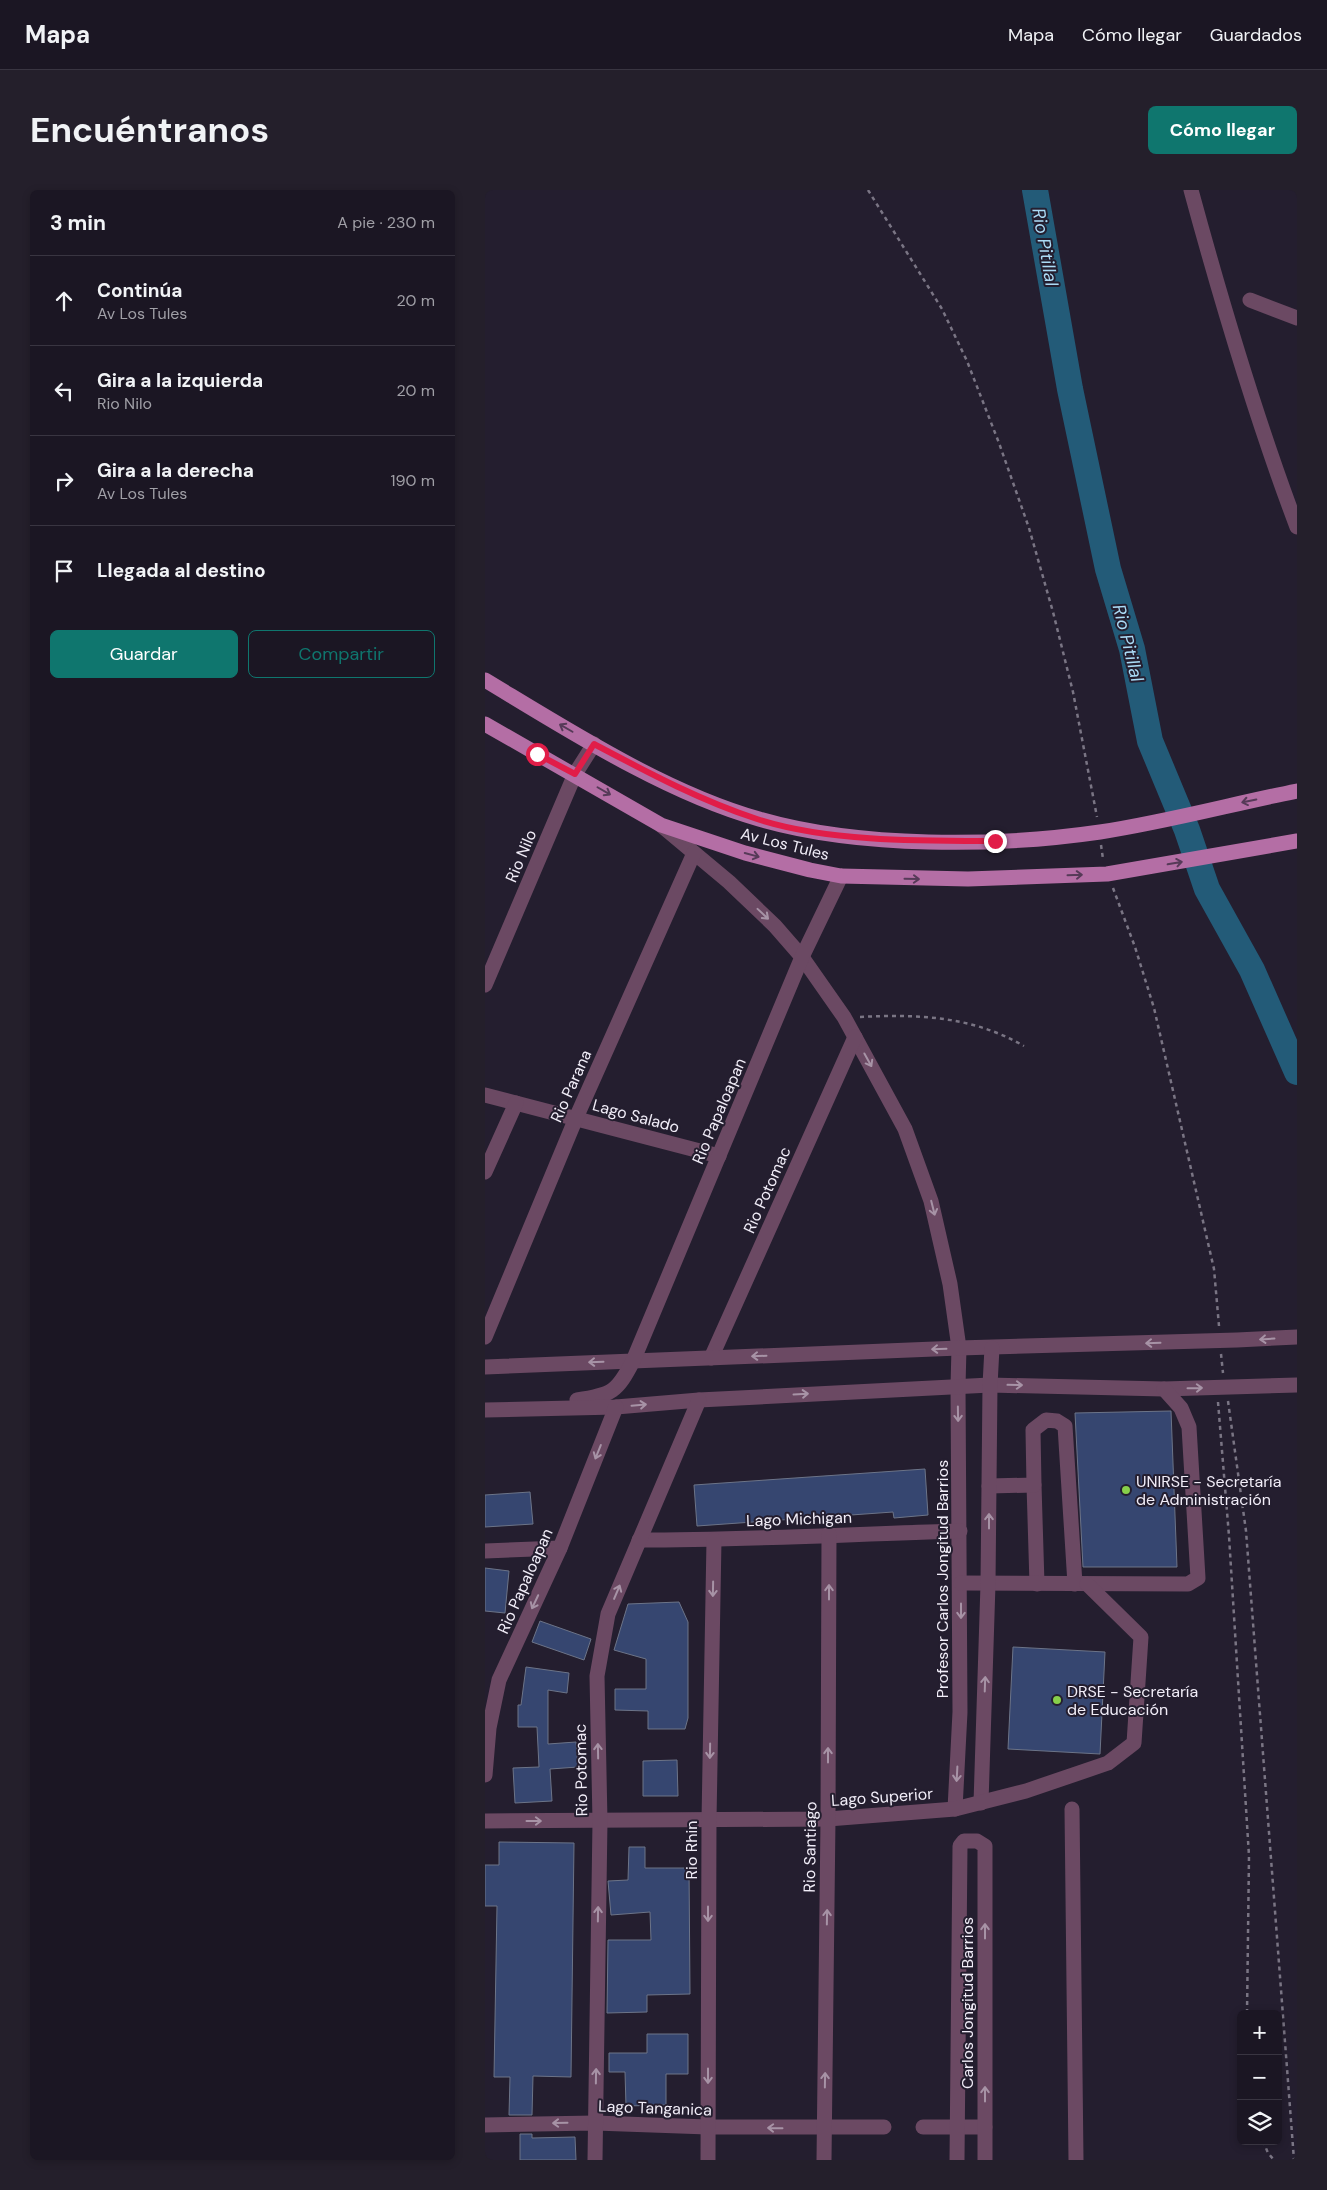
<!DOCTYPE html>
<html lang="es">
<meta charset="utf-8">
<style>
body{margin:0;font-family:"DM Sans",sans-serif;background:#241f2b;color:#f1f3f6}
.controls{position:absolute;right:15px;bottom:15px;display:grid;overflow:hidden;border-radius:8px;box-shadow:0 2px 8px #0003}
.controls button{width:45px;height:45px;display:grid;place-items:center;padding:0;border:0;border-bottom:1px solid #393541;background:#1b1623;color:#f1f3f6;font:25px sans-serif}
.stop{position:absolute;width:15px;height:15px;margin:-11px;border:4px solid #e11d48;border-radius:50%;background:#fff}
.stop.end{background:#e11d48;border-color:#fff;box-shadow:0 1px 5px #0008}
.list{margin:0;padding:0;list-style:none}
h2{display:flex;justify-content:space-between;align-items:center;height:65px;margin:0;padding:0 20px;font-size:21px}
h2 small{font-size:16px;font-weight:400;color:#a09fa6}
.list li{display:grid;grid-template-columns:32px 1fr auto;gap:15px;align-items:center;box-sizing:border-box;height:90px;padding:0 20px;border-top:1px solid #393541}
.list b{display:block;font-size:19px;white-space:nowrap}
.list p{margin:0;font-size:16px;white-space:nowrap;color:#a09fa6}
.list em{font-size:16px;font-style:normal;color:#a09fa6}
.actions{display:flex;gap:10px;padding:15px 20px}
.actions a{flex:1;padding:11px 0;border:1px solid #0f766e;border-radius:8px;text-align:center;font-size:18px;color:#0f766e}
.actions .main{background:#0f766e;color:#fff}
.icon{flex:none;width:28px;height:28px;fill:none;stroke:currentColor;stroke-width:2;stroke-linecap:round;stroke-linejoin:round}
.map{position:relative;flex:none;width:812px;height:1970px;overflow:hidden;border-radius:8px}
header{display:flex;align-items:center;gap:30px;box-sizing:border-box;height:70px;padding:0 25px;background:#1b1623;border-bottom:1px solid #393541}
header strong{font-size:24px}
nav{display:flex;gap:28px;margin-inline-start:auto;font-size:18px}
.intro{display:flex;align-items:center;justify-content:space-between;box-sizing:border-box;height:120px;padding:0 30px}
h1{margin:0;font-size:35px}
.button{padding:12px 22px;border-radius:8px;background:#0f766e;color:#fff;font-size:18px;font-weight:700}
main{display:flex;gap:30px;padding:0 30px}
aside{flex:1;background:#1b1623;border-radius:8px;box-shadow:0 2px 8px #0003}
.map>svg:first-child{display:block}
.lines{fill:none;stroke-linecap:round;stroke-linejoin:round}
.river{stroke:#235b78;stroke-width:26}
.building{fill:#364670;stroke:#6c7488}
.path{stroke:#7a7584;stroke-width:2.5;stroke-dasharray:4 4;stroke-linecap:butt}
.minor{stroke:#6b4963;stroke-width:15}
.major{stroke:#b46ea5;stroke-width:15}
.oneway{stroke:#563a58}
.oneway2{stroke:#a793a6}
.route{stroke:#e11d48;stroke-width:6}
.poi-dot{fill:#87cf4a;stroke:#241e2f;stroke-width:2}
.labels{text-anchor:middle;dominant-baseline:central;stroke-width:4;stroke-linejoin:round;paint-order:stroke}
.street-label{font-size:16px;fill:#f1edf8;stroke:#241e2f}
.poi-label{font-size:16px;fill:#f1edf8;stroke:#241e2f;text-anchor:start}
.water-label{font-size:18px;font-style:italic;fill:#abdbf6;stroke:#241e2f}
</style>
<header>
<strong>Mapa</strong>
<nav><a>Mapa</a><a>Cómo llegar</a><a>Guardados</a></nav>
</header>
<div class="intro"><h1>Encuéntranos</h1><a class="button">Cómo llegar</a></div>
<main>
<aside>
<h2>3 min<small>A pie · 230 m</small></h2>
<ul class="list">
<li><svg class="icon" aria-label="ahead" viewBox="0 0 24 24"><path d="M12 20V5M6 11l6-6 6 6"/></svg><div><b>Continúa</b><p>Av Los Tules</p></div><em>20 m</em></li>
<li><svg class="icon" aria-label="left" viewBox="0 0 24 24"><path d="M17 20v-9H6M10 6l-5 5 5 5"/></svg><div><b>Gira a la izquierda</b><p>Rio Nilo</p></div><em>20 m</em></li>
<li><svg class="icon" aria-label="right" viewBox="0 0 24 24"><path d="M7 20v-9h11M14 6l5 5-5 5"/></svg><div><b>Gira a la derecha</b><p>Av Los Tules</p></div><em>190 m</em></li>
<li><svg class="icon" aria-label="arrive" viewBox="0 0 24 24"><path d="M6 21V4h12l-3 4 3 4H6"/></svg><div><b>Llegada al destino</b></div></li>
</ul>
<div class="actions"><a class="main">Guardar</a><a>Compartir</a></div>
</aside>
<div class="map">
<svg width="812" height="1970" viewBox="0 0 812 1970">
<rect width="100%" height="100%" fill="#241e2f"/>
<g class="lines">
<path class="river" d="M550 0 585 199 623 379 647 459 665 551 702 640 722 699 767 780 812 882"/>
</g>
<g class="building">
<path d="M686 1221 692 1377H598L590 1223Z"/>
<path d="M440 1279 443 1325 409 1328 408 1322 212 1336 209 1295Z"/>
<path d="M45 1302 48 1334 0 1337V1305Z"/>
<path d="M0 1378 24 1381 20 1423 0 1421Z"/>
<path d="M194 1412 203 1432V1528L200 1539H163V1521L130 1520V1499H161V1469L129 1460 143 1414Z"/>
<path d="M55 1431 106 1449 99 1470 47 1452Z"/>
<path d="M528 1457 620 1462 615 1564 523 1559Z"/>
<path d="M41 1477 84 1483 82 1503 63 1500V1554L91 1552 93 1577 65 1579 67 1611 30 1613 28 1578 54 1577 52 1537H33V1515H36Z"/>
<path d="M192 1570 193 1606H158V1571Z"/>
<path d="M14 1652 89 1653 86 1887 48 1886 47 1925H24L25 1887H9L12 1716H0V1675H14Z"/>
<path d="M144 1657H160V1678H204L205 1804 162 1805V1822L122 1823 123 1750H166L165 1722 126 1725 123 1691 143 1690Z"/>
<path d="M162 1844H203V1884H181V1915L141 1916 140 1882H124V1863H162Z"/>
<path d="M35 1944H47V1948L90 1947 91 1970H35Z"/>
</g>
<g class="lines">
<g class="path">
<path d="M383 0 457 119 482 171 514 253 544 338 568 422 588 502 612 627"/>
<path d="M616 655 618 669"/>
<path d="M628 698 650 757 669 818 729 1079 734 1136"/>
<path d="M375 827C433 824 487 826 539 856"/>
<path d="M736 1164 738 1183"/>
<path d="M743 1211 761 1341 809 1970"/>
<path d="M733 1212 744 1346 764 1666 762 1824"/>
<path d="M778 1951 783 1963 789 1970"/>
</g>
<g class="minor">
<path d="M706 0C737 114 770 226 812 337"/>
<path d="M765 110 812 128"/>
<path d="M177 636 244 692 290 736 317 767 359 827 420 939 446 1011 465 1094 474 1158 473 1196 475 1522 470 1619"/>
<path d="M0 795 90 584 109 554"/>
<path d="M0 905 234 966"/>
<path d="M0 982 31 913"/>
<path d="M0 1147 91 928 209 663"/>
<path d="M226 1168 370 847"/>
<path d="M0 1177 474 1158 752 1150 812 1147"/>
<path d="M92 1210C127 1205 132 1202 148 1171L317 767 356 686"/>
<path d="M0 1220 131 1217 214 1210 505 1195 679 1199 812 1195"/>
<path d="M549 1295 552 1394"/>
<path d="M504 1296 549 1295 548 1240 561 1230 572 1231 580 1236 590 1394"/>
<path d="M154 1350C261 1350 368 1344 475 1341"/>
<path d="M0 1361 75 1358"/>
<path d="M476 1393 703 1394 713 1388 704 1237 696 1218 679 1199"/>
<path d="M0 1585 4 1538 14 1490 75 1358 131 1217"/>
<path d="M496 1613 503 1394 505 1195 507 1158"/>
<path d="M587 1619 591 1970"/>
<path d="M0 1631 343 1629 470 1619 541 1601 623 1573 649 1553 656 1447 602 1394"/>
<path d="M0 1935 110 1933 223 1937H399"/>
<path d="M438 1937H500"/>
<path d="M110 1970 115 1631 112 1486 123 1424 214 1210"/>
<path d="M223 1970 224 1630 229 1350"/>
<path d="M339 1970 343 1629 344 1344"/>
<path d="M472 1970 475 1656 479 1651H492L500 1656V1970"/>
</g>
<g class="major">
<path d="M0 490C83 540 181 603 274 629 374 658 512 657 615 642 681 632 747 614 812 601"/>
<path d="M0 534 176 635 260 663 325 680 356 686 483 689 622 684 812 651"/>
</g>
</g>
<defs><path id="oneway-shaft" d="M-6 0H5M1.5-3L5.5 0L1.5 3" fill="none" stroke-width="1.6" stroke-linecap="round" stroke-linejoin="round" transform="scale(1.25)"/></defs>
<g class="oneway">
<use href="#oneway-shaft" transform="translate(81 538) rotate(-150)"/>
<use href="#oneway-shaft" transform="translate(119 601) rotate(30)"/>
<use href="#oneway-shaft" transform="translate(764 611) rotate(168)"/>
<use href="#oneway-shaft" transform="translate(267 665) rotate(15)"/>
<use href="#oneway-shaft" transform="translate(690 673) rotate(-10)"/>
<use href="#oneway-shaft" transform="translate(590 685) rotate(-2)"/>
<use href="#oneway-shaft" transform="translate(427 689) rotate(1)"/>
</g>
<g class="oneway2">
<use href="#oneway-shaft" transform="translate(278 724) rotate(43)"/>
<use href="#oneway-shaft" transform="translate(383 870) rotate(61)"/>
<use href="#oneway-shaft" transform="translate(448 1018) rotate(76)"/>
<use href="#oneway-shaft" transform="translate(782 1149) rotate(176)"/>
<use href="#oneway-shaft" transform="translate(668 1153) rotate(178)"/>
<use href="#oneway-shaft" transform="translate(454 1159) rotate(178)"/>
<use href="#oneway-shaft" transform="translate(274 1166) rotate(178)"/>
<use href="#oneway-shaft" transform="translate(111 1172) rotate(178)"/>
<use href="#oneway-shaft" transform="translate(530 1195) rotate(1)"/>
<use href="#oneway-shaft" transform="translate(710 1198) rotate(-1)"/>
<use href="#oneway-shaft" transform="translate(316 1204) rotate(-3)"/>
<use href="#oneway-shaft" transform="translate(154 1215) rotate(-5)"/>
<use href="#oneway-shaft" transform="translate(473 1224) rotate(89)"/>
<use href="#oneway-shaft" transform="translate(113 1262) rotate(112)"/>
<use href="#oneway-shaft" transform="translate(504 1331) rotate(-90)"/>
<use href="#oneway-shaft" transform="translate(228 1399) rotate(91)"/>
<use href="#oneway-shaft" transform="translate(132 1402) rotate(-67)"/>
<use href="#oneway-shaft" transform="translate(344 1402) rotate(-90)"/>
<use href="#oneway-shaft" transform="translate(50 1412) rotate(115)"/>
<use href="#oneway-shaft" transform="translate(476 1421) rotate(90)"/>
<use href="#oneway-shaft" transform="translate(500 1494) rotate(-88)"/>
<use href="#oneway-shaft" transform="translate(113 1561) rotate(-91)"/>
<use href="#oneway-shaft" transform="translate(225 1561) rotate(91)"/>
<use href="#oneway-shaft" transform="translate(343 1565) rotate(-90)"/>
<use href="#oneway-shaft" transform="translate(472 1584) rotate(93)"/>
<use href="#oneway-shaft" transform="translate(49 1631)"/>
<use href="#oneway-shaft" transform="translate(113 1724) rotate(-89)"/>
<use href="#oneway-shaft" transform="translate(223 1724) rotate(90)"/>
<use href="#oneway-shaft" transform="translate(342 1727) rotate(-89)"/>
<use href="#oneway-shaft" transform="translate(500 1741) rotate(-90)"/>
<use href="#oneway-shaft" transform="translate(111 1886) rotate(-89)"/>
<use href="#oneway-shaft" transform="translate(223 1886) rotate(90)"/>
<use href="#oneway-shaft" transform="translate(340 1890) rotate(-89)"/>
<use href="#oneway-shaft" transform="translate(500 1904) rotate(-90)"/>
<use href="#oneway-shaft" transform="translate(75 1933) rotate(179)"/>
<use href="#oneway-shaft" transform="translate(290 1938) rotate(-179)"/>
</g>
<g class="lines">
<path class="route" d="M52 564 90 584 109 554C162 582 214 610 272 629 343 652 436 651 510 651"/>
</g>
<g class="poi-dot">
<circle cx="641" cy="1300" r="5"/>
<circle cx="572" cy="1510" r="5"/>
</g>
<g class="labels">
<g class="street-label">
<text transform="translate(300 654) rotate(14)">Av Los Tules</text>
<text transform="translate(36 666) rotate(-67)">Rio Nilo</text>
<text transform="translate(86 896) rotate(-66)">Rio Parana</text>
<text transform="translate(234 921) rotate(-67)">Rio Papaloapan</text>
<text transform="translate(151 926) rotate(15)">Lago Salado</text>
<text transform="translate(282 1000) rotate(-66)">Rio Potomac</text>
<text transform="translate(314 1329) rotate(-2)">Lago Michigan</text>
<text transform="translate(457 1389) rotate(-90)">Profesor Carlos Jongitud Barrios</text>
<text transform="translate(40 1391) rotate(-66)">Rio Papaloapan</text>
<text transform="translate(96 1580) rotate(-91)">Rio Potomac</text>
<text transform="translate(397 1607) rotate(-4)">Lago Superior</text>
<text transform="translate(325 1657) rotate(-89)">Rio Santiago</text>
<text transform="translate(206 1660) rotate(-90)">Rio Rhin</text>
<text transform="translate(482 1813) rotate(-90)">Carlos Jongitud Barrios</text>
<text transform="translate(170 1918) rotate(2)">Lago Tanganica</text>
</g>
<g class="poi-label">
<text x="651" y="1291">UNIRSE - Secretaría<tspan x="651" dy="18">de Administración</tspan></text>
<text x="582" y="1501">DRSE - Secretaría<tspan x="582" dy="18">de Educación</tspan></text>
</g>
<g class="water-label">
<text transform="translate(560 57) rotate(80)">Rio Pitillal</text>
<text transform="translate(643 453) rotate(76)">Rio Pitillal</text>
</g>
</g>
</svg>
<div class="controls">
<button>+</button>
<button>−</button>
<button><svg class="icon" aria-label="layers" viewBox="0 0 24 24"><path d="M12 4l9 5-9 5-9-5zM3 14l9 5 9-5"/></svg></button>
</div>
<div class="stop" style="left:52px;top:564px"></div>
<div class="stop end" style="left:510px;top:651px"></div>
</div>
</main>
